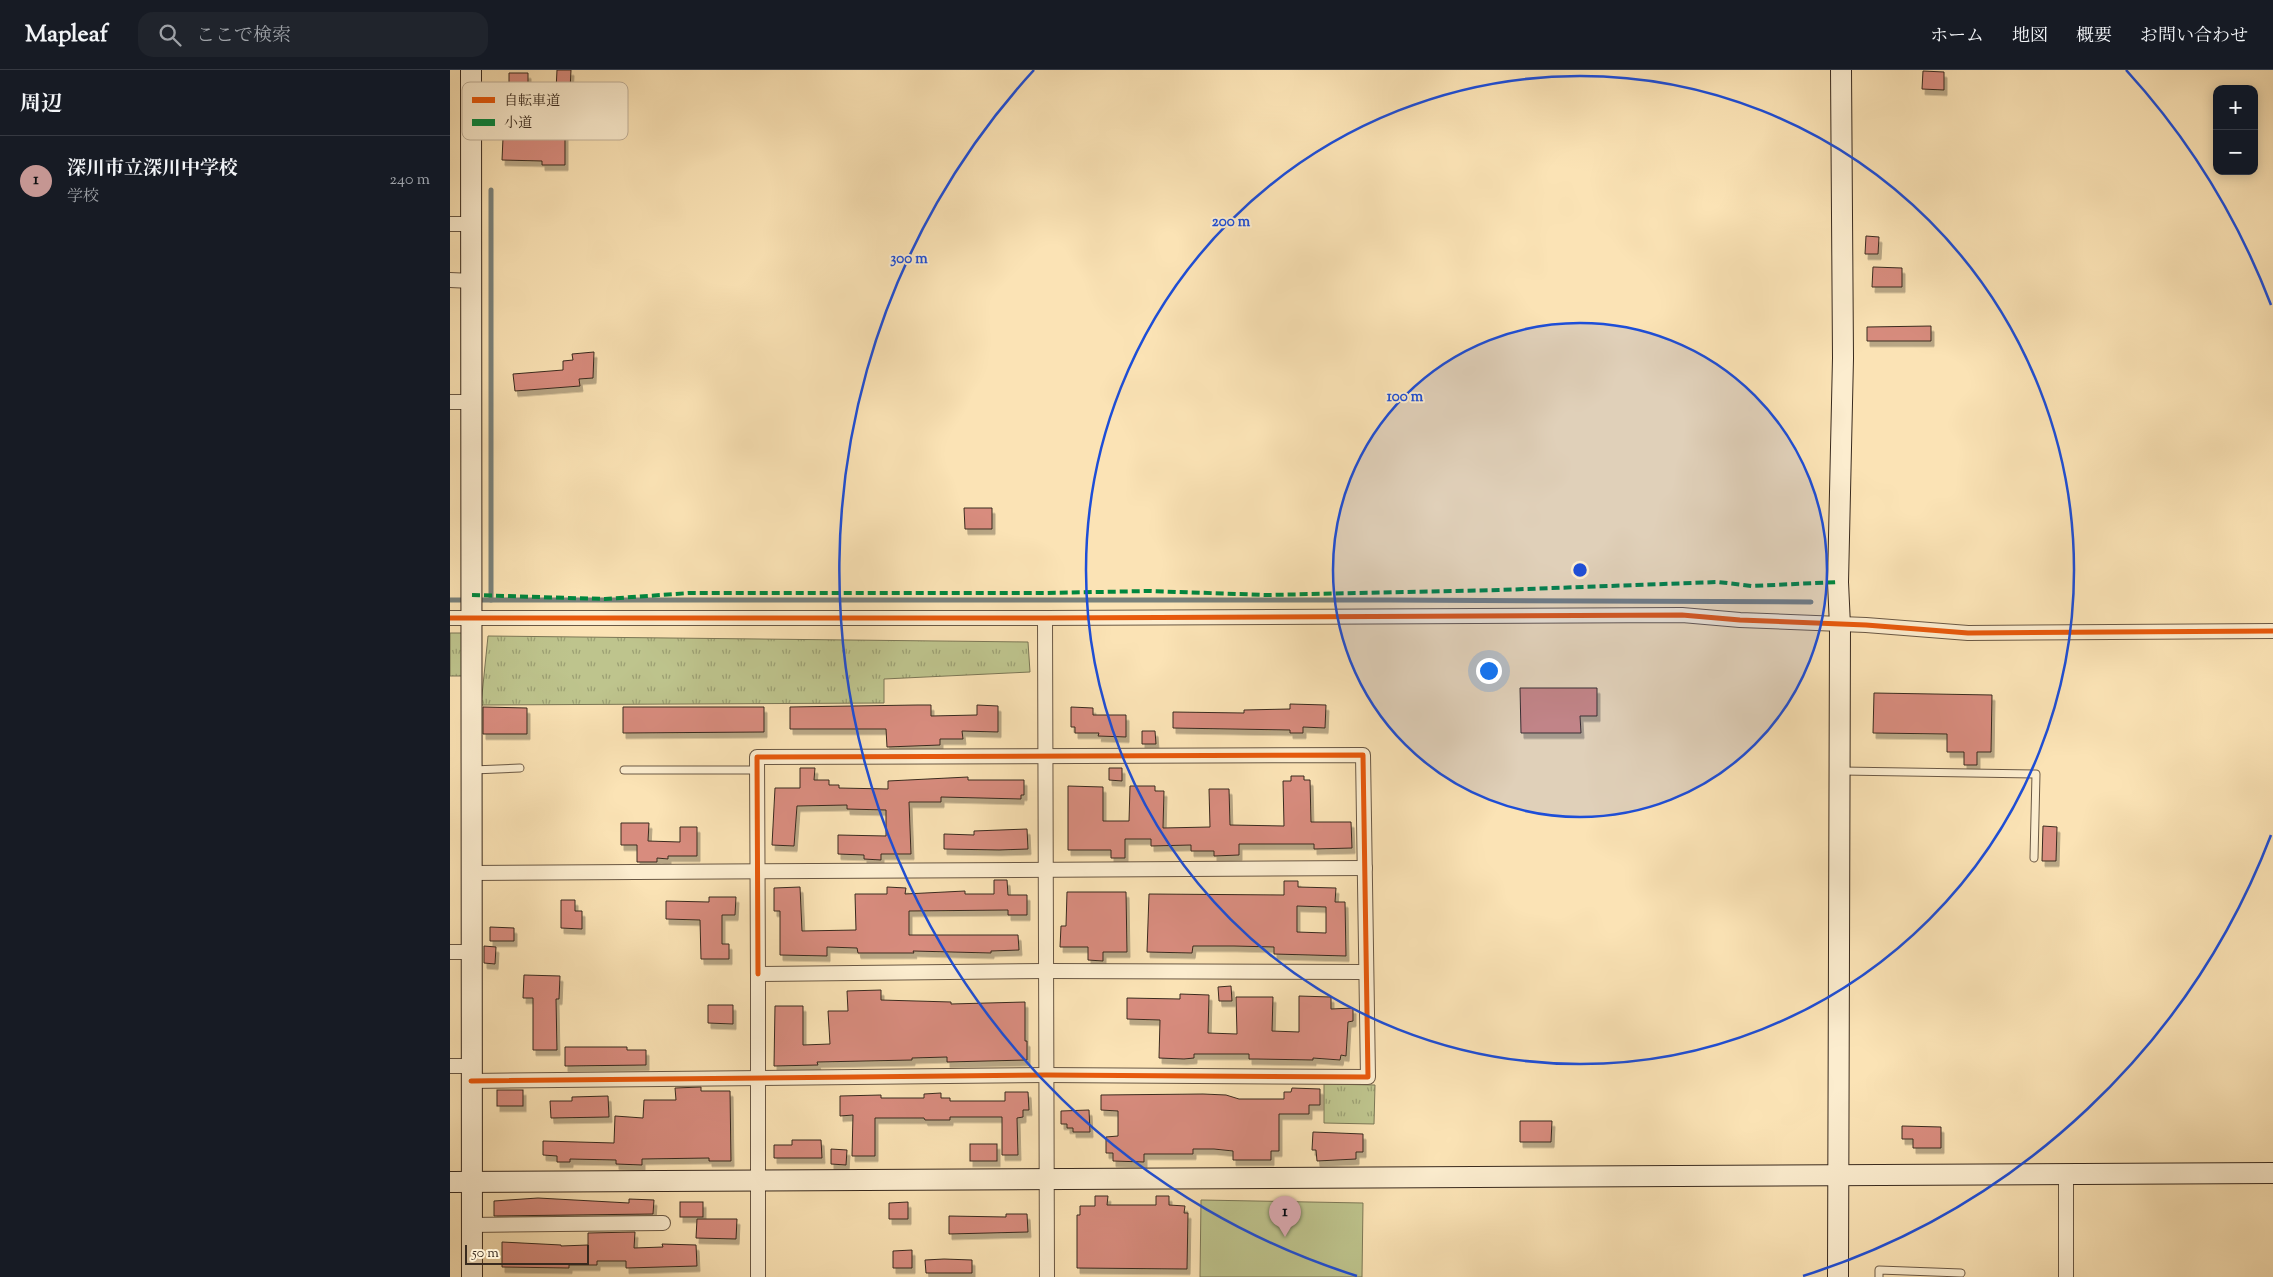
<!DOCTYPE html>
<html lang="ja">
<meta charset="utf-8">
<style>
body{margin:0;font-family:"Sorts Mill Goudy","Noto Serif JP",serif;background:#20242c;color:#f1f3f6}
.controls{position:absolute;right:15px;top:15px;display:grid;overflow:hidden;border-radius:10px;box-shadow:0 2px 12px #0003}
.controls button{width:45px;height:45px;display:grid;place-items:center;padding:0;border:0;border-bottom:1px solid #363941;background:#171b24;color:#f1f3f6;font:25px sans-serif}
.scale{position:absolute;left:15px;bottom:12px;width:124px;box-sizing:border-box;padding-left:5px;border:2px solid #392a1e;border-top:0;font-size:14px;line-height:18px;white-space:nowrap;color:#392a1e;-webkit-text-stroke:4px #fcedcf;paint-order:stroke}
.you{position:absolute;left:1038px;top:600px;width:18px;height:18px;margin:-12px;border:4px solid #fff;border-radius:50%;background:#1a73e8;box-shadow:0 0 0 8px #1a73e833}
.badge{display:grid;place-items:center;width:32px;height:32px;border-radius:50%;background:#c59692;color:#111;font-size:16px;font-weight:700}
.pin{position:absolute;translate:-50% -41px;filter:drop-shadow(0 1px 2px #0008)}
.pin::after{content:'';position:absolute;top:26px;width:18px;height:15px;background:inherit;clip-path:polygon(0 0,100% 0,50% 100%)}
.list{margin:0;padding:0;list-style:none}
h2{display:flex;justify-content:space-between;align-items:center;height:65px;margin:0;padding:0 20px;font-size:21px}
h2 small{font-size:16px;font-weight:400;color:#9ea1a6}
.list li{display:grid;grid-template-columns:32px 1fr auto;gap:15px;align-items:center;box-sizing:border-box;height:90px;padding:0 20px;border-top:1px solid #363941}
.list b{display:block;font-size:19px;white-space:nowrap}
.list p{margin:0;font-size:16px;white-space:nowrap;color:#9ea1a6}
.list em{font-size:16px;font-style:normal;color:#9ea1a6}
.icon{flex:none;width:28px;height:28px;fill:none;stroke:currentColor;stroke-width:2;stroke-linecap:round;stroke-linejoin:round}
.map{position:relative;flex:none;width:1823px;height:1207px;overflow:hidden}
header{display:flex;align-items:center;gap:30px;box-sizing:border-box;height:70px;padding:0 25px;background:#171b24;border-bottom:1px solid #363941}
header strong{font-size:24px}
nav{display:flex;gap:28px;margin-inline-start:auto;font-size:18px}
.search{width:350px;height:45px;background:#20242c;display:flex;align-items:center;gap:12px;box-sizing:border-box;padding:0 18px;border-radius:15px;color:#9ea1a6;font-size:19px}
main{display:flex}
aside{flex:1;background:#171b24}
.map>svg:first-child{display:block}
.grass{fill:url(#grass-tufts);stroke:#7c7756}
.pitch{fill:#bec48d;stroke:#7c7756}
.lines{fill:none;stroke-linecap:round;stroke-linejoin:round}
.stream{stroke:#79817b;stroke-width:5}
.building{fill:#d88c7e;stroke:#392a1e;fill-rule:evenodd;filter:url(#shadow)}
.lane-casing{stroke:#6a5844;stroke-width:9}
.street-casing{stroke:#6a5844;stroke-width:16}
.secondary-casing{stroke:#392a1e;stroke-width:22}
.lane{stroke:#fcedcf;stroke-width:7}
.street{stroke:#fcedcf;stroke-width:14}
.secondary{stroke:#fcedcf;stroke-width:20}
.quiet{stroke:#00873e;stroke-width:4;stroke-dasharray:8 4;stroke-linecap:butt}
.cycleway-casing{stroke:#fcedcf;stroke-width:8}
.cycleway{stroke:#e8590c;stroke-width:5}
.ring{fill:none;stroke:#1d4ed8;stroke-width:2.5}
.key{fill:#fcedcf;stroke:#c2b29a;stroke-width:1}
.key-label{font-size:14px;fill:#392a1e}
.centre{fill:#1d4ed8;stroke:#fcedcf;stroke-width:2.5}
.ring-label{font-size:15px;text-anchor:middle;font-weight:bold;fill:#1d4ed8;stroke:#fcedcf;stroke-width:4;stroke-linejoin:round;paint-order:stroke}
</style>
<header>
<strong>Mapleaf</strong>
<div class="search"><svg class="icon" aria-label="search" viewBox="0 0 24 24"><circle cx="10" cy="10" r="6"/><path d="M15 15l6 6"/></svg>ここで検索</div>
<nav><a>ホーム</a><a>地図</a><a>概要</a><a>お問い合わせ</a></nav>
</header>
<main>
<aside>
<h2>周辺<small></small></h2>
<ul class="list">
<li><span class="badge">1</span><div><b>深川市立深川中学校</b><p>学校</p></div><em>240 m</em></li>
</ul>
</aside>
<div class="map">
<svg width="1823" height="1207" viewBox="0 0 1823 1207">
<defs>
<pattern id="grass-tufts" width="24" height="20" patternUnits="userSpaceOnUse" patternTransform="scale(1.25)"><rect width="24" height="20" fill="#bec48d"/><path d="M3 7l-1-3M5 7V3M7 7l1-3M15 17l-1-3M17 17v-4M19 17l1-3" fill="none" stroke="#9b9f73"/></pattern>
<filter id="shadow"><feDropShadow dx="3" dy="5.5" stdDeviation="0" flood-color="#0004"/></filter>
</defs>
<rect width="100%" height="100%" fill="#fbe3b5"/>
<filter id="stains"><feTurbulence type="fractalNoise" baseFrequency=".004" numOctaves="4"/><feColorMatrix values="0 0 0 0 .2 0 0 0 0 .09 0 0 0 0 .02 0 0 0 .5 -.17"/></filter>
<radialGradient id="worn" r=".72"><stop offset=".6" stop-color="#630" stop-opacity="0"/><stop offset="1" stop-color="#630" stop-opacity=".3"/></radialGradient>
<g class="grass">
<path d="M0 563H17L18 606H0Z"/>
<path d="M38 566 578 572 580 602 434 609V633L31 635Z"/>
<path d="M874 1014 925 1015 924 1054 874 1053Z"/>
</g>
<path class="pitch" d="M751 1130 913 1133 912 1207H750Z"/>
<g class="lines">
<g class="stream">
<path d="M41 120V530"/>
<path d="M0 530H18"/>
<path d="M26 530H940L1361 532"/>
</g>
</g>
<g class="building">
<path d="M107 0H121L120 20H106Z"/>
<path d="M1473 1 1494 2V20L1472 19Z"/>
<path d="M59 3H78V13H81V32L59 31Z"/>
<path d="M74 51H115V95H92V91L52 90 53 68H73Z"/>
<path d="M1416 166 1429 167 1428 184H1415Z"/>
<path d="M1423 197 1452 198V217H1422Z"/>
<path d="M1481 256V271H1417V257Z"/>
<path d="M144 282 143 308 129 309 130 316 65 321 63 304 113 300V291L123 290 122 284Z"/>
<path d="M514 438H542V459H515Z"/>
<path d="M1070 618H1147V646H1130L1131 663H1071Z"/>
<path d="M1424 623 1542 625 1541 682H1527V695H1514V682H1497V664L1423 663Z"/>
<path d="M840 634 876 635 875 658 853 657V663H840V660L723 658V642L794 643V640L840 639Z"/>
<path d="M467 635H481V646L527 645V635L548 636V662L512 661 513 669H490V675L437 677 436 659H340V637Z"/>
<path d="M33 637 77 638V664H33Z"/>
<path d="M173 637H314V662L173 663Z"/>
<path d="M621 637 643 638V645H676V667L648 666 649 663H625V657H621Z"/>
<path d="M692 661H705L706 674H692Z"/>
<path d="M350 698H365L364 710H379V715H389V718L438 719V711L518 707V710H574V725H571V729L491 727V732H459L461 784H431V790L414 789V785L388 784V765L436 766V740L397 739V735L347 736 344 776 322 775 325 718H350Z"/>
<path d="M659 698H672V711L659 710Z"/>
<path d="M841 706H854V710H860L861 752H901L902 778 864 779V774H789V785L764 786V781H741V775L701 776V769H675V788H661V780H618V716L653 717V751H679L680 716H705V721H714L713 758 760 757 759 719H779L780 755 834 756 833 711H841Z"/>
<path d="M171 753H199L198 771 230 772V757H247V786H218V789L207 788V792H187V775H171Z"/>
<path d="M1593 756 1607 757 1606 791H1592Z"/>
<path d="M577 759 578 779 549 780 494 779V764L524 765V761Z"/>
<path d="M544 810H557L558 825H577V845H558V840L459 841V865H568L569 880 541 881V883L463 881 464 883H408L407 878 377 877V886L330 885V841H324V818L350 817 352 861 406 860 405 824H437V817L456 818 455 824 515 821V824H544Z"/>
<path d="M834 811H848V817L886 818 885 832H895L896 886 824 884V877L784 876H743L742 883 697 882 699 824 834 825ZM847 836 876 837V863L847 862Z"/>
<path d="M617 822H676L677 882H653V891L638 890V877H610L611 856H616Z"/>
<path d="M259 827H286L285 845H272V874H279V889H251L250 850 216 849V831L259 832Z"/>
<path d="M111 830H125V841H132V859L111 858Z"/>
<path d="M40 857 64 858V871H40Z"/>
<path d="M34 876 46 877 45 894 34 893Z"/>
<path d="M74 905 110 906 109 929H106L107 980H83V928H73Z"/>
<path d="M781 916 782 931H769L768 917Z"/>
<path d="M431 920V930L501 932V934L575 932V971H577V990L497 992V987L462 988V990L367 992 368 995 324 996 325 936H353V975L380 974 378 941H398L397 921Z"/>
<path d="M730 924 759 925 758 963 787 964 786 927H823L822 961 849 962V926L881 927V939L903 938V951L898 952 896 986 891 985 890 990 863 988V990L807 989H799V984H744V988L734 989 709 988 710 950 677 949V928L730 929Z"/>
<path d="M258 935H283V954L258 953Z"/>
<path d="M115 977H177V980H196V995L115 996Z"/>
<path d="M251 1017V1021H280L281 1091H259V1088L192 1089V1095L166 1094V1090L120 1089V1092H107V1086L93 1085V1071L164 1073 165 1046 193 1048 194 1030H226L225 1018Z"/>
<path d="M842 1018 870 1019V1035H859V1044H829V1081H821V1090H783V1081L764 1079H743V1084H694V1092L663 1091V1083H656V1067L668 1066V1041L651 1040V1025L753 1024 776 1025 789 1029H834V1022H841Z"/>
<rect x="47" y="1020" width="26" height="16"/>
<path d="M555 1022H578L579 1040H573V1047L567 1048 568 1085H552V1047H500V1050H475L474 1048H425V1086H402L403 1045 390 1046V1026L431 1025V1028H474V1024L491 1023V1028H500V1031H555Z"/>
<path d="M158 1026 159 1047 101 1048 100 1031H122V1027Z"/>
<path d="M639 1040 640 1062H623V1058H617V1054H611V1041Z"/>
<path d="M1070 1051H1102L1101 1072H1070Z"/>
<path d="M1452 1056 1491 1057V1078H1463V1069H1452Z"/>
<path d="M863 1062 913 1064V1082H906V1089L867 1091 866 1080H862Z"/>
<path d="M342 1070H371L372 1088H324V1075H342Z"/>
<rect x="520" y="1074" width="27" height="17"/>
<path d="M381 1079 397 1080 396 1095 381 1094Z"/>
<path d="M645 1126H658L657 1135H706V1126H719V1135L735 1136 734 1143H738L737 1199 627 1198V1145H630V1136H645Z"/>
<path d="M88 1128 179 1133V1129L204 1130 203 1144 44 1146V1131Z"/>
<rect x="230" y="1132" width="23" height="15"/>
<path d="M458 1132V1149H439V1133Z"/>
<path d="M556 1144H577L578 1162 499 1164V1146L556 1147Z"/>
<path d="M247 1149H287L286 1169 246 1168Z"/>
<path d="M185 1162 184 1178 213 1177 212 1174 246 1175 247 1196 176 1198V1191H147V1195H119V1198L52 1197V1172L111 1175V1176L138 1175V1163Z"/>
<path d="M462 1180V1198H443V1181Z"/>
<path d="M494 1189 522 1190V1203H476L475 1190Z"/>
</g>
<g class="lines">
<g class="lane-casing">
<g id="lane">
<path d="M23 700 70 698"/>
<path d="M174 700H307"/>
<path d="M1392 701 1586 704 1584 788"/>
<path d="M1429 1207V1200L1511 1203"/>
</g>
</g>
<g class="street-casing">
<g id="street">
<path d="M0 154H22"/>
<path d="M0 210 22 211"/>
<path d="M0 332H22"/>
<path d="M0 548H595L1232 545 1290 550 1416 555 1518 563 1823 561"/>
<path d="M595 548 597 1207"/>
<path d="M21 803 915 798"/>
<path d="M0 882H20"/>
<path d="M0 996H20"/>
<path d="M21 1011 596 1005 918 1007 913 685 307 687 308 904"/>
<path d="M21 1155 213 1153"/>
<path d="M308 1207V904L596 901 916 902"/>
<path d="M1616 1207V1104"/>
</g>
</g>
<g class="secondary-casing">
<g id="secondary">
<path d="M21 0 22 1207"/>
<path d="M0 1112 1823 1103"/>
<path d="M1388 1207 1390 556 1388 512 1393 288 1391 0"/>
</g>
</g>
<use href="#lane" class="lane"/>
<use href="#street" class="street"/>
<use href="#secondary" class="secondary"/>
<path class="quiet" d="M22 525 155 529 239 523H597L699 521 817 525 1049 520 1268 512 1302 516 1388 512"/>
<g class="cycleway-casing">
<g id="cycleway">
<path d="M0 548H595L1232 545 1290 550 1416 555 1518 563 1823 561"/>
<path d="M21 1011 596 1005 918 1007 913 685 307 687 308 904"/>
</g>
</g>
<use href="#cycleway" class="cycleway"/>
</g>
<circle cx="1130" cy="500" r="247" fill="#1d4ed8" fill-opacity=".12"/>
<g class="ring">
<circle cx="1130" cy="500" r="247"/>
<circle cx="1130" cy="500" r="494"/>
<path d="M1821 765A740 740 0 0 1 1353 1206M907 1206A740 740 0 0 1 584 0M1676 0A740 740 0 0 1 1821 235"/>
</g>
<rect x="12" y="12" width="166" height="58" rx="8" class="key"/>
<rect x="22" y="27" width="23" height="6" fill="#e8590c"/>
<rect x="22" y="49" width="23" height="7" fill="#00873e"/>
<g class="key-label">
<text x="54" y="35">自転車道</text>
<text x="54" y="57">小道</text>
</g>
<circle cx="1130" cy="500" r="8" class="centre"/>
<g class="ring-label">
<text x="781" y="156">200 m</text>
<text x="459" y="193">300 m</text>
<text x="955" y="331">100 m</text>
</g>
<rect width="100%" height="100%" filter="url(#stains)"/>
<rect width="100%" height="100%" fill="url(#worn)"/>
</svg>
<div class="controls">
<button>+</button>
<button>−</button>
</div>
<div class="scale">50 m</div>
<div class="you"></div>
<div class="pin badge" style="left:835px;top:1167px">1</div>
</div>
</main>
